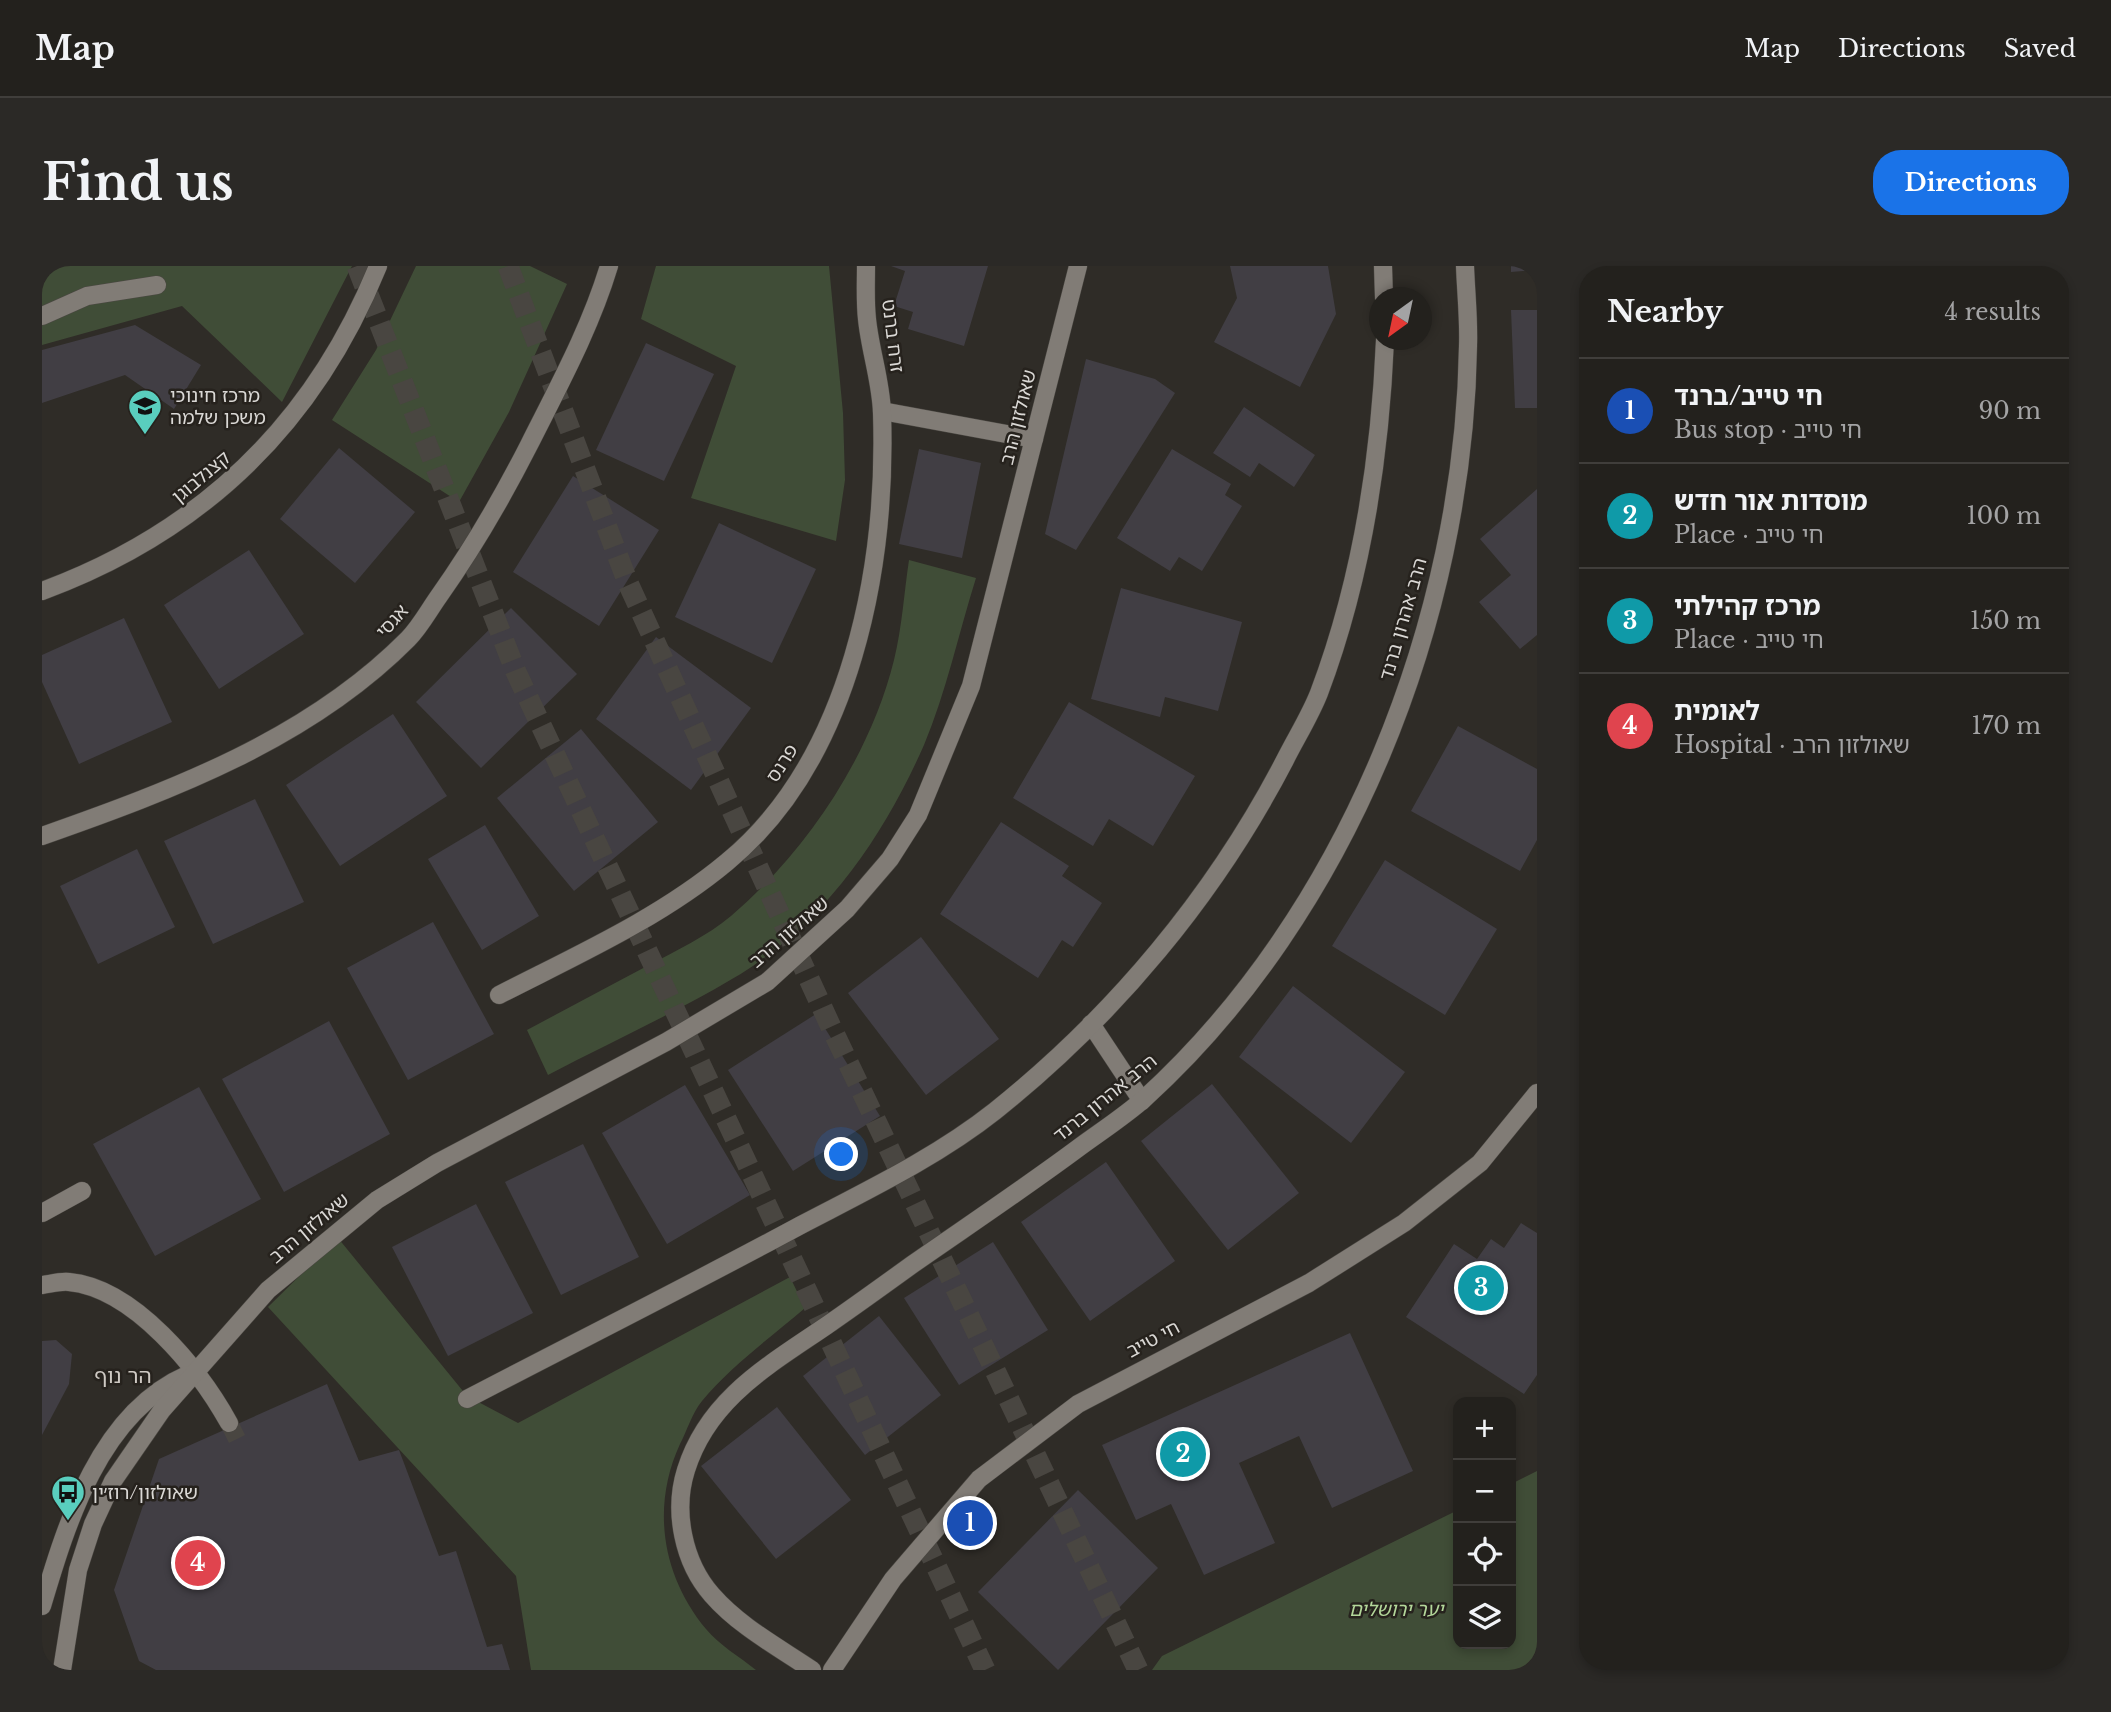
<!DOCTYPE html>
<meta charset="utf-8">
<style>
body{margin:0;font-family:"Libre Baskerville","Noto Sans Hebrew",serif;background:#2b2926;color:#f1f3f6}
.controls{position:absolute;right:21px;bottom:21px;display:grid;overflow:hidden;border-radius:14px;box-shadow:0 4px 10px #0003}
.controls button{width:63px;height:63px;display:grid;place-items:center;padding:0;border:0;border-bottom:2px solid #403e3b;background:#23211d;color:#f1f3f6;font:35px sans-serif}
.compass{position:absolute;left:1327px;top:21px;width:63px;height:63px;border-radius:50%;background:#23211d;box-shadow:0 4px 10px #0003;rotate:213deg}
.you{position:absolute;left:800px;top:889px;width:24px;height:24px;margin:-18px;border:5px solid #fff;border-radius:50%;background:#1a73e8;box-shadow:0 0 0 10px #1a73e833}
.badge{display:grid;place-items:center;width:46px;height:46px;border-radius:50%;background:#1a73e8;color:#fff;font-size:23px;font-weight:700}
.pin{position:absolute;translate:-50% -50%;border:4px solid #fff;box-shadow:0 2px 7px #0006}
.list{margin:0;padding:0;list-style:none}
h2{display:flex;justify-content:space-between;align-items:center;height:91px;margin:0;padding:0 28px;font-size:30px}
h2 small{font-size:23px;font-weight:400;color:#a3a3a4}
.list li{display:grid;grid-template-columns:46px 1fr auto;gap:21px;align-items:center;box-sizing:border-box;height:105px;padding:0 28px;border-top:2px solid #403e3b}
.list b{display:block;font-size:26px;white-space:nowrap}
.list p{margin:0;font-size:23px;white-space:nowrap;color:#a3a3a4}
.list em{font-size:23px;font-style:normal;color:#a3a3a4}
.icon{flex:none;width:38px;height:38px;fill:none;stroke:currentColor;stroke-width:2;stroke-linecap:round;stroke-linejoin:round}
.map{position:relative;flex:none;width:1495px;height:1404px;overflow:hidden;border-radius:28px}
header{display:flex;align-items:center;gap:42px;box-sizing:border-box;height:98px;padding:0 35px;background:#23211d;border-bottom:2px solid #403e3b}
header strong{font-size:33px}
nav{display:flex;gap:38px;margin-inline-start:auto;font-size:24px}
.intro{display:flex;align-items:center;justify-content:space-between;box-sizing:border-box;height:168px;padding:0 42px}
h1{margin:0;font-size:49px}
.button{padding:18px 32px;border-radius:28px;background:#1a73e8;color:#fff;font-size:24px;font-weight:700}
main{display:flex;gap:42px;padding:0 42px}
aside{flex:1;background:#23211d;border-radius:28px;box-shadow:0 4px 10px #0003}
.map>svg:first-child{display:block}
.green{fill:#404d37}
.building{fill:#413e44}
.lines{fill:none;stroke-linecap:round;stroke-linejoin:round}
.minor-tunnel{stroke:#494641;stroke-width:18;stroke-dasharray:18 9;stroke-linecap:butt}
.highway-tunnel{stroke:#494641;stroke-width:21;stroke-dasharray:21 10;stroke-linecap:butt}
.minor-casing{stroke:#4a4742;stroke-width:19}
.minor{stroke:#817c76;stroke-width:18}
.labels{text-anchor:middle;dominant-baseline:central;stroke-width:5;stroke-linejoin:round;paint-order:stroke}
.street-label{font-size:19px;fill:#dad8d5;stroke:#26221d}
.poi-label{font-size:19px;fill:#dad8d5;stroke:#26221d;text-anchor:start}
.park-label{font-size:19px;font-style:italic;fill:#b3d79a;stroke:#26221d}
.neighbourhood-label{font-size:21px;fill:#cec9c3;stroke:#26221d}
</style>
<header>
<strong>Map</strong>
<nav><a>Map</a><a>Directions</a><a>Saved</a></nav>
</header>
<div class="intro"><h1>Find us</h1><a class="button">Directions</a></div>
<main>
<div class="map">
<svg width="1495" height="1404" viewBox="0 0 1495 1404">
<rect width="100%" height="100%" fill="#2f2c27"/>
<g class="green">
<path d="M0 0H310L240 136 140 40 0 79Z"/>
<path d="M374 0H488L525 18 467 146 417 236 290 154 334 84Z"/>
<path d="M614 0H787L801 147 803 214 794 275 649 232 694 100 599 53Z"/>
<path d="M867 294 934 312C917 366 904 427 882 479 841 572 780 661 690 713 631 748 567 777 506 809L485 764C526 742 566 721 607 699 634 685 665 670 689 650 764 586 828 491 852 394 860 362 862 327 867 294Z"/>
<path d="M296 972 425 1130 476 1157 748 1011 763 1042C728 1072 689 1100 660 1135 650 1147 645 1165 638 1178 609 1241 620 1310 664 1363 677 1379 698 1391 714 1404H489L474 1310 226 1041Z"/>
<path d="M1495 1205V1404H1110L1120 1390 1416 1244V1378H1469V1218Z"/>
</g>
<g class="building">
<path d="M849 0H946L922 80 866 63 871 46 852 40 863 5Z"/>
<path d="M1188 0H1286L1294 48 1258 121 1172 76 1195 32Z"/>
<path d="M1469 0H1495V4L1469 6Z"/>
<path d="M1469 44H1495V142H1473Z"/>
<path d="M93 59 159 99 132 143 83 109 0 137V84Z"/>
<path d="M604 77 672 108 622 215 554 184Z"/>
<path d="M1044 93 1113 113 1133 127 1034 284 1003 268Z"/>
<path d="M1202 141 1273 189 1252 221 1217 197 1208 211 1171 187Z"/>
<path d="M297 182 373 246 313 317 238 253Z"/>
<path d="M877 183 939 197 920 292 857 278Z"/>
<path d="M1130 183 1189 218 1183 229 1200 240 1160 305 1137 291 1128 305 1075 272Z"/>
<path d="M531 210 617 264 557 360 471 306Z"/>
<path d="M1495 223V369L1478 383 1437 336 1469 309 1438 273Z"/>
<path d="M677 257 774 303 730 397 633 351Z"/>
<path d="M207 284 262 368 177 423 122 339Z"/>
<path d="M1079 322 1200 356 1176 445 1123 431 1118 451 1049 433Z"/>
<path d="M469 342 535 408 439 502 374 436Z"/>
<path d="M82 352 130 456 37 498 0 416V389Z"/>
<path d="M614 371 709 442 649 524 554 453Z"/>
<path d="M1027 436 1153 510 1111 580 1067 553 1051 580 971 532Z"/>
<path d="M351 448 405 530 298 600 244 519Z"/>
<path d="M1416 460 1495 503V574L1478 605 1369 545Z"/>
<path d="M539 463 616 556 532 625 455 532Z"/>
<path d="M213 533 262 636 171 678 122 575Z"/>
<path d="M959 556 1027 600 1020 610 1060 637 1031 681 1020 674 996 712 898 648Z"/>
<path d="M443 559 497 650 440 684 386 593Z"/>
<path d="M95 583 133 661 56 698 18 620Z"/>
<path d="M1343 594 1455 663 1403 749 1290 680Z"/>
<path d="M391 656 452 768 366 814 305 702Z"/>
<path d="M879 671 957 773 884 829 806 727Z"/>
<path d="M1251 720 1363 806 1309 877 1197 791Z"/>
<path d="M774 748 838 850 751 905 686 804Z"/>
<path d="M287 755 348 868 242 926 180 813Z"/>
<path d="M1170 818 1257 927 1186 984 1099 875Z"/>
<path d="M643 819 708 929 625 978 560 867Z"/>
<path d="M157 821 219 933 113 990 51 878Z"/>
<path d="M541 878 597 991 519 1029 463 916Z"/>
<path d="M1064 896 1133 995 1048 1055 979 956Z"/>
<path d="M434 938 491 1047 406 1090 350 981Z"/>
<path d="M1479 957 1495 967V1109L1482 1128 1364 1051 1412 978 1435 993 1449 973 1462 982Z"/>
<path d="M951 976 1006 1064 917 1119 862 1032Z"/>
<path d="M837 1050 899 1129 823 1189 761 1110Z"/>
<path d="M1308 1067 1371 1205 1290 1242 1257 1170 1197 1197 1233 1277 1162 1309 1129 1238 1094 1254 1060 1179Z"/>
<path d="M14 1074 30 1088 27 1118 0 1169V1075Z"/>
<path d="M285 1118 317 1195 357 1184 397 1290 414 1285 445 1381 460 1378 468 1404H114L97 1395 72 1324 117 1193Z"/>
<path d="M735 1141 809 1234 734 1293 659 1200Z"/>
<path d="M1036 1224 1116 1302 1016 1404 936 1326Z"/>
</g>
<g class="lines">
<path class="minor-tunnel" d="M187 1157 197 1177"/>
<g class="highway-tunnel">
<path d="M315 0 474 406 943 1404"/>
<path d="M466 0 586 317 789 761 1096 1404"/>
</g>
<g class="minor-casing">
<g id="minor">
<path d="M1341 0 1342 32"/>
<path d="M0 50 45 30 115 19"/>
<path d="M840 145 992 173"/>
<path d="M0 325C160 266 272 158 336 0"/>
<path d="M0 570C131 524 267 473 366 373 378 361 387 344 397 330 431 282 460 232 487 179 516 121 548 63 567 0"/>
<path d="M457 729C535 689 618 652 685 596 810 493 845 300 840 147 839 115 828 84 825 53 823 35 824 17 824 0"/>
<path d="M1049 758 1100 835"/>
<path d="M0 947 40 925"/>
<path d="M0 1019C8 1018 18 1015 27 1016 92 1022 157 1103 187 1157"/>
<path d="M425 1133C536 1075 648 1019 759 959 824 925 895 891 953 845 1072 750 1173 629 1243 494 1254 472 1268 450 1277 427 1320 313 1338 195 1343 74"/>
<path d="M0 1340C25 1256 58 1147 145 1109"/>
<path d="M20 1404 36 1304 51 1258 71 1215 120 1144 226 1024 335 934 395 897 624 776 725 716 805 643 848 593 876 549 929 420 1036 0"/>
<path d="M770 1404C736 1381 697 1360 670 1329 641 1296 631 1245 644 1204 666 1133 727 1099 784 1060 813 1040 842 1019 871 998 927 959 984 921 1039 880 1061 864 1084 849 1103 832 1306 647 1422 353 1426 80 1427 54 1424 27 1423 0"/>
<path d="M790 1404 851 1313 937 1213 1036 1138 1267 1017 1362 957 1438 897 1495 827"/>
</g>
</g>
<use href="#minor" class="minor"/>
</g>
<defs>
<g id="school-pin" transform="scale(1.75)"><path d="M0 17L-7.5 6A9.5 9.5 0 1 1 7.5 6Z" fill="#59cebe" stroke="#26221d"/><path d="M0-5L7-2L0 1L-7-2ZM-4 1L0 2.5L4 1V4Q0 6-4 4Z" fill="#111"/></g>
<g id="bus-pin" transform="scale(1.75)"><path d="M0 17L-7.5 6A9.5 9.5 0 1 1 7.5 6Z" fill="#59cebe" stroke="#26221d"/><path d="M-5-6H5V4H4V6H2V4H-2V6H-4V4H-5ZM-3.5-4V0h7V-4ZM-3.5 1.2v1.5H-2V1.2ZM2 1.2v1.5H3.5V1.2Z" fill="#111"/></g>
</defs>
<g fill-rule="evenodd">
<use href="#school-pin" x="103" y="140"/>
<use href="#bus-pin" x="26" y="1226"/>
</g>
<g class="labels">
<g class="street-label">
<text transform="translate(851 70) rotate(83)">זרח ברנט</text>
<text transform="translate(976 151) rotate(-76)">שאולזון הרב</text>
<text transform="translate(159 211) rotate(-40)">קצנלבוגן</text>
<text transform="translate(1361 353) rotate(-74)">הרב אהרון ברנד</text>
<text transform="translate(350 355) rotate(-48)">אגסי</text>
<text transform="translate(740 497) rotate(-57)">פרנס</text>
<text transform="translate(747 666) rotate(-41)">שאולזון הרב</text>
<text transform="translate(1063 832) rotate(-39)">הרב אהרון ברנד</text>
<text transform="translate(267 962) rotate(-40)">שאולזון הרב</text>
<text transform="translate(1111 1073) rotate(-28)">חי טייב</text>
</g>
<g class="poi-label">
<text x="128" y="129">מרכז חינוכי<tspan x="128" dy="22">משכן שלמה</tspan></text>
<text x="50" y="1226">שאולזון/רוז׳ין</text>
</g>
<g class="park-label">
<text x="1354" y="1343">יער ירושלים</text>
</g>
<g class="neighbourhood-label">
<text x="81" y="1110">הר נוף</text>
</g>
</g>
</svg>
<div class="controls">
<button>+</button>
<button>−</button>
<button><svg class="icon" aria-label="locate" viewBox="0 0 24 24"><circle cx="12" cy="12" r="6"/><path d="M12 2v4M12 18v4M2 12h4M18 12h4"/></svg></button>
<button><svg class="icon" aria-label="layers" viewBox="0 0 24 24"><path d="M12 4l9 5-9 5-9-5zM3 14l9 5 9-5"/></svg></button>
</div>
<svg class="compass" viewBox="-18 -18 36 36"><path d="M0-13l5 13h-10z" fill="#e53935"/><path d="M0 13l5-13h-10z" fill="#a3a3a4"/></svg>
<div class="you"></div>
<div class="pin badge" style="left:928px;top:1257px;background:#1a4fb4">1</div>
<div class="pin badge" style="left:1141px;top:1188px;background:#0f9aa8">2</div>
<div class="pin badge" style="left:1439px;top:1022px;background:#0f9aa8">3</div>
<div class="pin badge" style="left:156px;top:1297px;background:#e0444e">4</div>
</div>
<aside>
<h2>Nearby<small>4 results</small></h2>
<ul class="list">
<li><span class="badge" style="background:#1a4fb4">1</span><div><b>חי טייב/ברנד</b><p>Bus stop · חי טייב</p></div><em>90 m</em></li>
<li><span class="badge" style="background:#0f9aa8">2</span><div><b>מוסדות אור חדש</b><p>Place · חי טייב</p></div><em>100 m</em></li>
<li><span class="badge" style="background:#0f9aa8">3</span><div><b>מרכז קהילתי</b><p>Place · חי טייב</p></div><em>150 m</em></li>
<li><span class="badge" style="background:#e0444e">4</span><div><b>לאומית</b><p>Hospital · שאולזון הרב</p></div><em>170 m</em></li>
</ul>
</aside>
</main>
